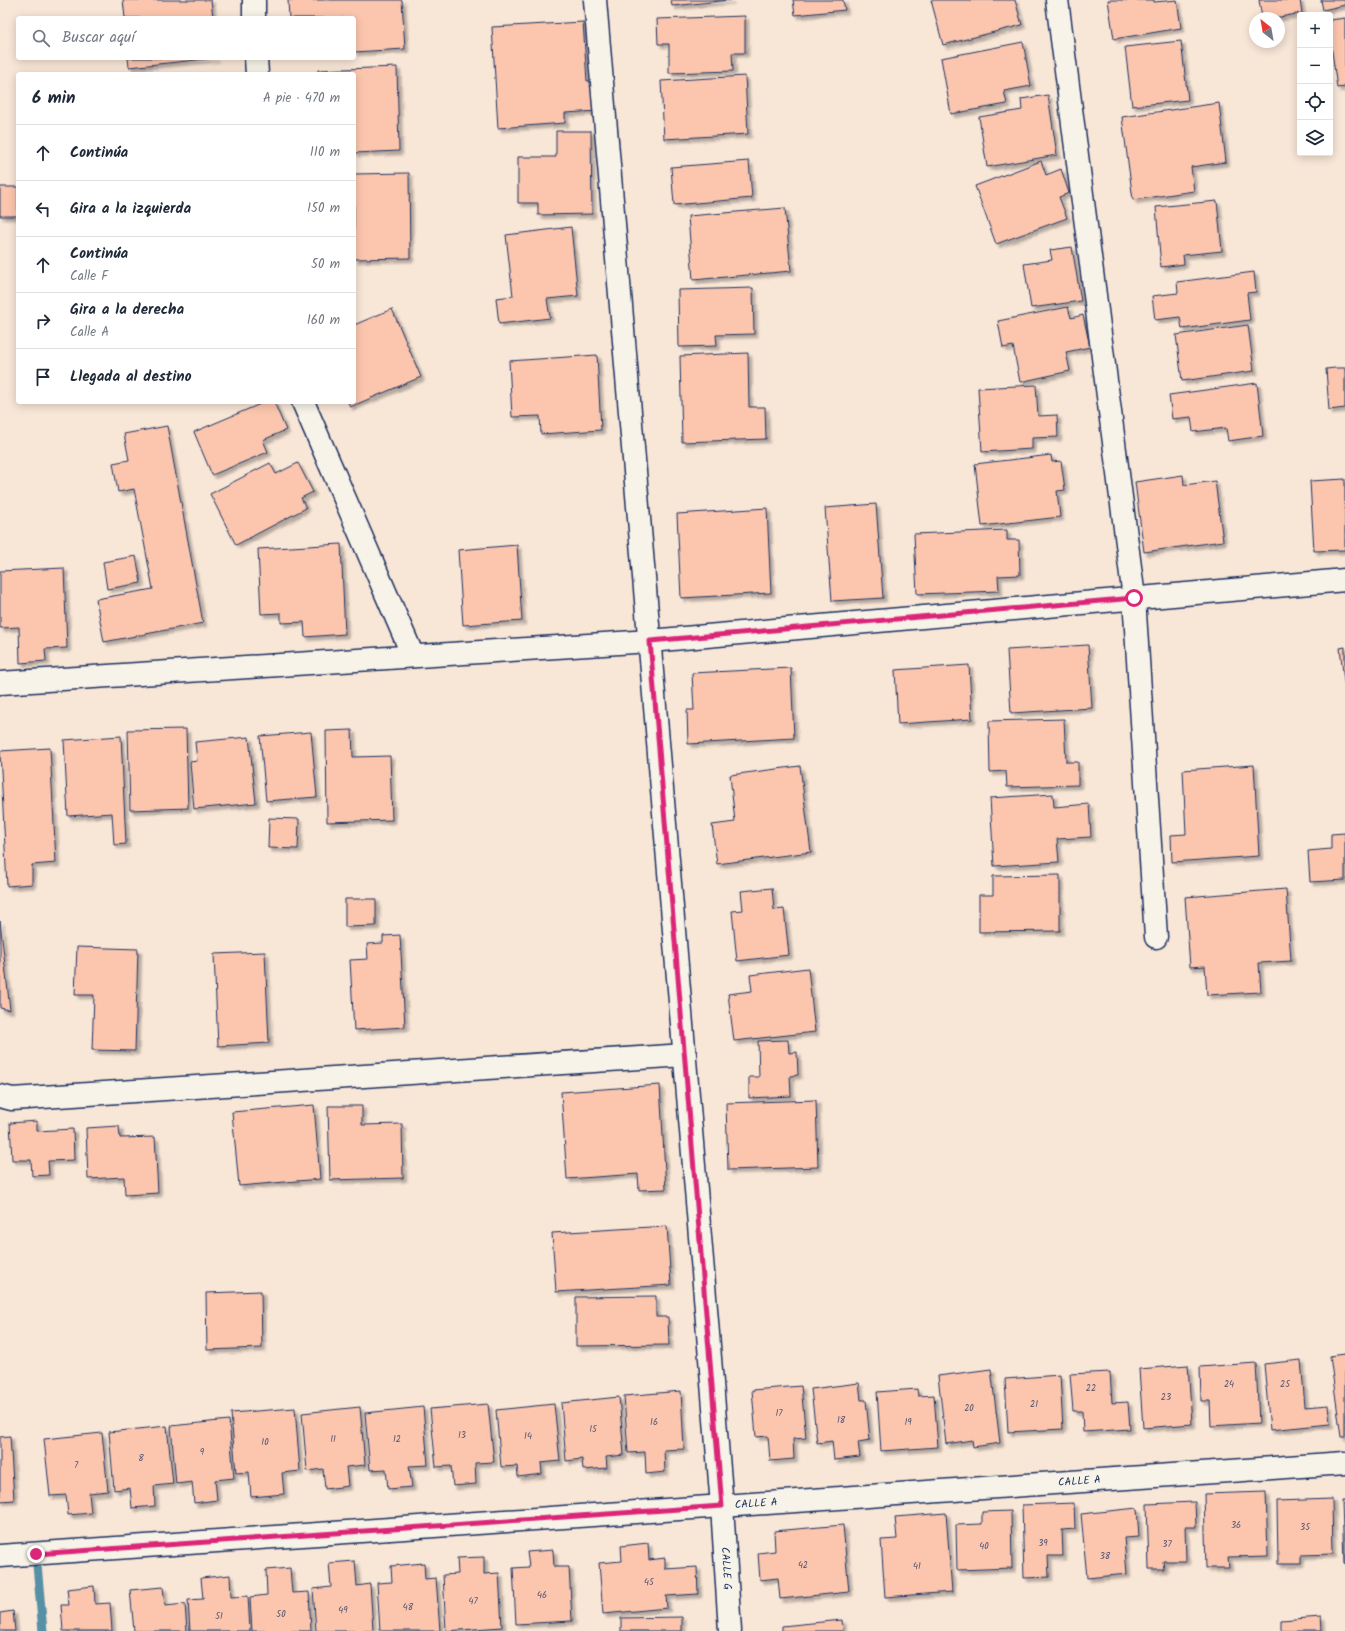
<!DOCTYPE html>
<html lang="es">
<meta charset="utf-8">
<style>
body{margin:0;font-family:Kalam,sans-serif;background:#f6f6f7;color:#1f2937}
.controls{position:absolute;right:12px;top:12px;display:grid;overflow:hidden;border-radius:4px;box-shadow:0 2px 10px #0003}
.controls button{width:36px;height:36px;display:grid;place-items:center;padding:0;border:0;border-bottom:1px solid #e0e1e3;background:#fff;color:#1f2937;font:20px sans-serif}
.compass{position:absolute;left:1249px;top:12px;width:36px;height:36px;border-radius:50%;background:#fff;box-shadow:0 2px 10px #0003;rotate:329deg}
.stop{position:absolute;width:12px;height:12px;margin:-9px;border:3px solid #db2777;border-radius:50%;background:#fff}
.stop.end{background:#db2777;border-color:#fff;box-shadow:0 1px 4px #0008}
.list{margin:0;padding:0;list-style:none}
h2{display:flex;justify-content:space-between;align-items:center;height:52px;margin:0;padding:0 16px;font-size:17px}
h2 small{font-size:13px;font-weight:400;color:#747a83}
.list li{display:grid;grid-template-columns:26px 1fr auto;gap:12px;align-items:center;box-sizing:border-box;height:56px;padding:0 16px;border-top:1px solid #e0e1e3}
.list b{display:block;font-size:15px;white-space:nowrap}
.list p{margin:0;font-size:13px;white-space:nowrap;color:#747a83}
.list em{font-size:13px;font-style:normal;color:#747a83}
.icon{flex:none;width:22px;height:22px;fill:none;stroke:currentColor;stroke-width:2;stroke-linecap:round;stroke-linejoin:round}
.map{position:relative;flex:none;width:1345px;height:1631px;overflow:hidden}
.search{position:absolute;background:#fff;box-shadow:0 2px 10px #0003;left:16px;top:16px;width:340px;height:44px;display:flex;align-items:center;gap:10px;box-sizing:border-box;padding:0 14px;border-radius:4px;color:#747a83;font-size:15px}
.panel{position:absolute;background:#fff;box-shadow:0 2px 10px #0003;left:16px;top:72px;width:340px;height:332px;border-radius:4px}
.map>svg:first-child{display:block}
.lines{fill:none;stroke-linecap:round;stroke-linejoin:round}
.stream{stroke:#5790a5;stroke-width:9}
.building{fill:#fcc6ae;stroke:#1b2f5e;filter:url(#shadow)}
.minor-casing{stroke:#1b2f5e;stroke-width:25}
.minor{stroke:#f7f3e8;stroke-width:22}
.route{stroke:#db2777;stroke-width:5}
.labels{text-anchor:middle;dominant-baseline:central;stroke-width:3;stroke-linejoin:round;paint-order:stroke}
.number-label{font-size:9px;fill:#535572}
.street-label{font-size:11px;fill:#1b2f5e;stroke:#f7f3e8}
</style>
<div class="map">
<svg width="1345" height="1631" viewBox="0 0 1345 1631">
<defs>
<filter id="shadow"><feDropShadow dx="3.5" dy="3.5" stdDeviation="1" flood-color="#0004"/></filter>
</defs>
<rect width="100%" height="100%" fill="#f8e6d7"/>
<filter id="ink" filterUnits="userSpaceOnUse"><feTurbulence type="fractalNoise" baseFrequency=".025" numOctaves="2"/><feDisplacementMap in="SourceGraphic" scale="8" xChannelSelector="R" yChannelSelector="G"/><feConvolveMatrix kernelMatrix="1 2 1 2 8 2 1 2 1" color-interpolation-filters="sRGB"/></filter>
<g filter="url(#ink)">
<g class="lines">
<path class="stream" d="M36 1554 43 1631"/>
</g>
<g class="building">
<path d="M123 0H211L213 18H125Z"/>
<path d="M288 0H402L405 49 354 52V18H289Z"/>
<path d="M671 0H731L672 6Z"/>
<path d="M793 0H843L845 10 795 15Z"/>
<path d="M931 0H1015L1022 25 943 45Z"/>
<path d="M1108 0H1154V2L1177 0 1181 28 1114 39Z"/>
<path d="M1259 0H1300L1302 13 1274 18H1262Z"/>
<path d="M1321 0H1345V5L1323 10Z"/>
<path d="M745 16V53H732L733 71 669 73V44H658L657 19Z"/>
<path d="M1345 18V87L1337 88 1331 44H1330V20Z"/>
<path d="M583 22 587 81 596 80 598 111 565 113V123L498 128 492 27Z"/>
<path d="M1181 41 1188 100 1132 106 1125 47Z"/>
<path d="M1023 42 1031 86 1004 91 1007 104 951 114 941 58Z"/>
<path d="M128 58H216L129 67Z"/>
<path d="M397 67 399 151 354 153V74H318V70Z"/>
<path d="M745 76 748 134 664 139 661 81Z"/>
<path d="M1048 95 1057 155 987 167 979 117 1022 110 1021 99Z"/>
<path d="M1219 103 1226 162 1191 167 1194 191 1133 200 1122 117Z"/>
<path d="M556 131H591L592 214 538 215V203H518V157H556Z"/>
<path d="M749 161 752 198 674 205 671 167Z"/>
<path d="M1041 161 1046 175 1061 169 1069 193 1059 197 1067 218 996 244 975 186Z"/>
<path d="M409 173 410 258 354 259V174Z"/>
<rect x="0" y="187" width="18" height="29"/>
<path d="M1217 201 1222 251 1183 255 1184 264 1161 267 1156 207Z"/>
<path d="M785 208 791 271 693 280 688 216Z"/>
<path d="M571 227 578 296 547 299 550 318 499 324 496 298 513 296 506 235Z"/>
<path d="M1072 247 1081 301 1031 308 1024 264 1052 260 1050 250Z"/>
<path d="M1254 272 1256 292 1247 293 1250 320 1182 329 1180 317 1155 320 1152 296 1178 293 1177 282Z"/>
<path d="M753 288 754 334 716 335 717 346 679 347 678 290Z"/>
<path d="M1068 307 1071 318 1083 315 1090 347 1066 352 1070 371 1020 382 1013 346 1003 348 998 321Z"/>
<path d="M392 309 421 377 350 407 348 402H354V325Z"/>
<path d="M1248 325 1254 371 1182 381 1176 335Z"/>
<path d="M748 353 749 407H765L766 439 682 442 680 356Z"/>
<path d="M597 355 601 430 541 434 540 416 512 417 509 361Z"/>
<path d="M1335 368H1345V408L1329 410 1326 369Z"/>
<path d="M1257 383 1263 436 1228 441 1226 428 1193 432 1191 417 1172 419 1169 395Z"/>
<path d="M1036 385 1038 416 1057 415 1058 437 1032 438V449L982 452 978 388Z"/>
<path d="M265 402H274L286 430 263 440 268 452 212 475 194 432Z"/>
<path d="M167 426 203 623 104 642 96 599 153 589 134 489 118 492 113 463 129 460 124 434Z"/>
<path d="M1051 455 1052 462 1061 461 1065 490 1057 491 1060 517 982 526 975 464Z"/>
<path d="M270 463 276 474 298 463 313 492 301 498 306 508 236 545 210 494Z"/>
<path d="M1183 475 1184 485 1215 481 1223 541 1144 552 1135 482Z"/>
<path d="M1345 479V550L1314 551 1310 481Z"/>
<path d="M876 504 883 598 832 601 825 508Z"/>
<path d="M767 508 771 593 681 598 677 514Z"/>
<path d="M1007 530V540H1019L1020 575 998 576 999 591 917 594 914 534Z"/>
<path d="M341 544 345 634 305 637 304 622 281 623V613L261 614 258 549Z"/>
<path d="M517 545 522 621 463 625 458 550Z"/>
<path d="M136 556 141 583 107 589 103 562Z"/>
<path d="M64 568 67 648 45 649 46 661 20 663 19 627 0 628V571Z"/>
<path d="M1088 645 1092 708 1011 713 1007 650Z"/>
<path d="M1345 647V689L1340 648Z"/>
<path d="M969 665 972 719 898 724 895 670Z"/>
<path d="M791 668 794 738 688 744 687 710H694L692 673Z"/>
<path d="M1064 719 1066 762H1078V785L1007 787 1006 771 990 772 989 721Z"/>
<path d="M186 729 188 808 130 810 128 730Z"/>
<path d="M352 730 353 757 390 756 392 820 327 822 326 731Z"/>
<path d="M311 732 317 797 266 801 260 736Z"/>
<path d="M121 736 126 844 114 845 112 813 68 816 64 740Z"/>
<path d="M249 737 256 803 194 809 190 762 197 761 195 742Z"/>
<path d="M50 748 56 863 32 865V884L7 886 0 751Z"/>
<path d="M1254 765 1259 856 1172 862 1171 835 1186 834 1183 770Z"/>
<path d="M800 766 811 852 717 864 712 825 735 822 730 775Z"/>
<path d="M1053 794 1054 807 1089 804 1091 837 1057 839 1059 862 994 866 990 798Z"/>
<path d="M269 818 299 819 298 849 268 848Z"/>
<path d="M1345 833V880L1310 882 1308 851 1331 849V834Z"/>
<path d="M1060 875V931L979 932V895H993V876Z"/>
<path d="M772 888 774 910 784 909 789 955 737 961 732 911 743 910 741 891Z"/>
<path d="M1286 889 1291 961 1259 963 1261 992 1207 995 1205 966 1190 967 1185 897Z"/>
<path d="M345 899H376V926L345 927Z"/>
<path d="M0 921 10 1010 0 1008Z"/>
<path d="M400 935 405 1027 354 1030 350 960 368 959 367 944 383 943V936Z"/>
<path d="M77 947 138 949 135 1051 92 1050 94 995H75Z"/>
<path d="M265 952 269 1043 218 1046 214 954Z"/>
<path d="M808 968 815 1032 734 1041 728 994 752 991 750 975Z"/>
<path d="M788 1040 789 1053 797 1052 798 1075 790 1076 791 1096 749 1098V1077H759L758 1041Z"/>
<path d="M660 1085 666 1189 639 1190 638 1174 567 1179 561 1092Z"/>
<path d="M816 1100 818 1167 728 1170 726 1103Z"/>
<path d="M314 1105 320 1179 239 1186 232 1112Z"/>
<path d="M328 1106H362V1125L402 1124 403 1178 330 1180Z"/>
<path d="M37 1121V1131L73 1129 74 1160 48 1161 49 1175 32 1176 31 1160H12L10 1123Z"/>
<path d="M119 1126 120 1138 155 1137 158 1193 125 1195 124 1177 88 1179 86 1128Z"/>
<path d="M667 1226 671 1285 556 1292 552 1233Z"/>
<path d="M261 1291 262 1348 207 1350 206 1293Z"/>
<path d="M656 1296V1317H668L669 1345 576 1346V1297Z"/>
<path d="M1345 1354V1437H1341L1330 1356Z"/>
<path d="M1301 1360 1305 1407 1328 1405 1330 1424 1270 1430 1264 1364Z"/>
<path d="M1256 1363 1259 1423 1211 1426 1210 1401H1201L1200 1367Z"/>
<path d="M1188 1365 1192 1424 1143 1428 1139 1369Z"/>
<path d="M991 1369 1000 1443 973 1447 972 1440 946 1444 938 1376Z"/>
<path d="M1110 1372 1112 1403 1128 1402 1130 1429 1083 1432 1082 1411H1073L1070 1374Z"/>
<path d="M1060 1375 1063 1429 1008 1432 1005 1379Z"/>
<path d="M859 1383 861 1400H866L870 1440 858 1442 860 1457 834 1460 832 1441 817 1443 811 1389Z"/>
<path d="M801 1386 806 1438 793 1439 794 1459 770 1461 768 1436 756 1437 752 1390Z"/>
<path d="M917 1389 918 1396 934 1395 938 1447 881 1451 877 1392Z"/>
<path d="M681 1391 684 1449 664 1450 665 1472 646 1474 645 1452 628 1453 624 1396Z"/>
<path d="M619 1397 624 1455 606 1457 607 1468 583 1470 582 1459 566 1461 561 1403Z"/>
<path d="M488 1404 494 1462 475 1463 476 1484 453 1486 451 1466 436 1467 430 1409Z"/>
<path d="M554 1404 560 1461 541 1463 542 1474 518 1477 517 1466 501 1467 496 1410Z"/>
<path d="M360 1407 365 1465 346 1467 348 1486 325 1489 323 1469 307 1471 302 1413Z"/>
<path d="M423 1407 428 1465 409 1466 412 1487 388 1489 386 1469 370 1470 365 1413Z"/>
<path d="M295 1408 300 1471 282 1473 284 1494 251 1497 249 1472 236 1473 231 1413Z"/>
<path d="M229 1420 234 1478 215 1480 217 1500 194 1503 192 1482 176 1484 171 1426Z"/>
<path d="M167 1426 173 1484 154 1486 155 1506 132 1508 130 1488 114 1490 109 1432Z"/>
<path d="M102 1433 108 1491 89 1493 91 1513 68 1515 66 1495 50 1496 44 1439Z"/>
<path d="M10 1436 14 1500 0 1501V1437Z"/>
<path d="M1266 1492 1268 1556 1228 1557 1229 1568H1206L1204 1494Z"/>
<path d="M1332 1499 1333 1554 1301 1555V1563H1278L1277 1501Z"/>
<path d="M1342 1501H1345V1564H1344Z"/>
<path d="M1195 1502 1196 1527H1185L1186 1561H1163L1164 1569H1149L1147 1504Z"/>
<path d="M1074 1503 1075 1529 1062 1530 1063 1556H1048L1049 1577 1024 1578 1022 1505Z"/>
<path d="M1137 1508 1139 1537 1124 1538 1127 1574 1087 1578 1081 1514Z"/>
<path d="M1011 1511 1012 1568 957 1570 956 1525 982 1524V1512Z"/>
<path d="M946 1513 952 1592 885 1597 881 1540 897 1539 895 1517Z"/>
<path d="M843 1525 849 1592 780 1599 778 1578 760 1580 758 1553 775 1551 774 1531Z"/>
<path d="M648 1543 649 1560 665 1558V1569L697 1567 698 1594 666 1596 667 1608 603 1614 599 1563 622 1561 621 1546Z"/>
<path d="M553 1550 554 1567H569L572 1621 516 1624 513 1568 529 1567 527 1552Z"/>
<path d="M484 1557V1574L499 1573 502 1627 446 1631 443 1575 458 1574 457 1558Z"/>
<path d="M355 1561 357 1586 370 1584 373 1631H316L313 1589 331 1587 329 1563Z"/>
<path d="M424 1563 425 1579 436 1578 440 1631H380L377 1583 392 1582 391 1566Z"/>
<path d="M290 1568 292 1593 309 1592 311 1631H252L250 1597 267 1595 266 1570Z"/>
<path d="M230 1575 231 1597 248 1596 250 1631H190L188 1600 203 1599 201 1578Z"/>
<path d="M94 1586 95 1604 110 1603 112 1631H63L61 1605H69L67 1589Z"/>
<path d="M163 1587 165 1606 185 1604 187 1631H134L130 1590Z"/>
<path d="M13 1611 15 1631H0V1613Z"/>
<path d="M682 1617V1631H621V1618Z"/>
<path d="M1321 1617 1322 1631H1281V1620Z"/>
<path d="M842 1620 843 1631H782V1626Z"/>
</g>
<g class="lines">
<g class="minor-casing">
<g id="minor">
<path d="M254 0V18"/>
<path id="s1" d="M595 0 703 1272 722 1506 730 1631"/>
<path d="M1057 0 1134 598 1156 937"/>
<path d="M256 58 257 74"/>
<path d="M303 402 413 656"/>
<path d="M0 683 650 641 1345 580"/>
<path d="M0 1096 12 1099 685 1055"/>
<path id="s2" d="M0 1556 1345 1463"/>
</g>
</g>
<use href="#minor" class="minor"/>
</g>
</g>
<g class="lines" filter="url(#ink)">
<path class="route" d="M36 1554 722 1506 650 641 1134 598"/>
</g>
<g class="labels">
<g class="number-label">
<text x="1229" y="1384">24</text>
<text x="1285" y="1384">25</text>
<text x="1091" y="1388">22</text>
<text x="1166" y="1397">23</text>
<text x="1034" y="1404">21</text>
<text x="969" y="1408">20</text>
<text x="779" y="1413">17</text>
<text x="841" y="1420">18</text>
<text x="654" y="1422">16</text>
<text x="908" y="1422">19</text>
<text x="593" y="1429">15</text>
<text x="462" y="1435">13</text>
<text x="528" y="1436">14</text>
<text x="333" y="1439">11</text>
<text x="397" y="1439">12</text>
<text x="265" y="1442">10</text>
<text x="202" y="1452">9</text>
<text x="141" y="1458">8</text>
<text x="76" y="1465">7</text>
<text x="1236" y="1525">36</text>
<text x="1305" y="1527">35</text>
<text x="1043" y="1543">39</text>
<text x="1167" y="1544">37</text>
<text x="984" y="1546">40</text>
<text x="1105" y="1556">38</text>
<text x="803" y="1565">42</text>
<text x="917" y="1566">41</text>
<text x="649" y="1582">45</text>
<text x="542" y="1595">46</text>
<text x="473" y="1601">47</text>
<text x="408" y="1607">48</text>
<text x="343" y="1610">49</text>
<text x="281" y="1614">50</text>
<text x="219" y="1616">51</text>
</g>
<g class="street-label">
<text stroke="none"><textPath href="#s2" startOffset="1082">CALLE A</textPath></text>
<text stroke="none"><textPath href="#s2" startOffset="758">CALLE A</textPath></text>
<text stroke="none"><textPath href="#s1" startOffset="1574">CALLE G</textPath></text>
</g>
</g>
</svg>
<div class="controls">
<button>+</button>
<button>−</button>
<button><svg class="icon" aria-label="locate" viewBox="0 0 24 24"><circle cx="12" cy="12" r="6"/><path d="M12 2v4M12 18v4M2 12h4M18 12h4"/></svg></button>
<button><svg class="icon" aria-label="layers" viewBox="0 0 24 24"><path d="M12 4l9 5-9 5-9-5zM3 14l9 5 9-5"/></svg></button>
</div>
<svg class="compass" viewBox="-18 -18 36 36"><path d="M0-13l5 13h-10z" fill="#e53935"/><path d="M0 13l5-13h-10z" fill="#747a83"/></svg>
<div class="stop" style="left:1134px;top:598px"></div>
<div class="stop end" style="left:36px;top:1554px"></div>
<div class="search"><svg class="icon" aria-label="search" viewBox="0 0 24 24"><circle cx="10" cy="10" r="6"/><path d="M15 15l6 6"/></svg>Buscar aquí</div>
<section class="panel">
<h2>6 min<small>A pie · 470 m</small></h2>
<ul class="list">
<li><svg class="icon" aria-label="ahead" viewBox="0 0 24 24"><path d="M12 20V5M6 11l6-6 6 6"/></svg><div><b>Continúa</b></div><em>110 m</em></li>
<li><svg class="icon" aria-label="left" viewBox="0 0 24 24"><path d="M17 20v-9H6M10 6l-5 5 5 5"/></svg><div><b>Gira a la izquierda</b></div><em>150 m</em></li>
<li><svg class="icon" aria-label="ahead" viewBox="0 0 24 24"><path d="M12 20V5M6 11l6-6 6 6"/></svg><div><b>Continúa</b><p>Calle F</p></div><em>50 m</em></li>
<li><svg class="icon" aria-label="right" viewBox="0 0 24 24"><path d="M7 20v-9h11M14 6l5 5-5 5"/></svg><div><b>Gira a la derecha</b><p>Calle A</p></div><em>160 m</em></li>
<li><svg class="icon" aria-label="arrive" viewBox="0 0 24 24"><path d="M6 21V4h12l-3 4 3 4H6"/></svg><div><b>Llegada al destino</b></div></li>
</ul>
</section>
</div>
